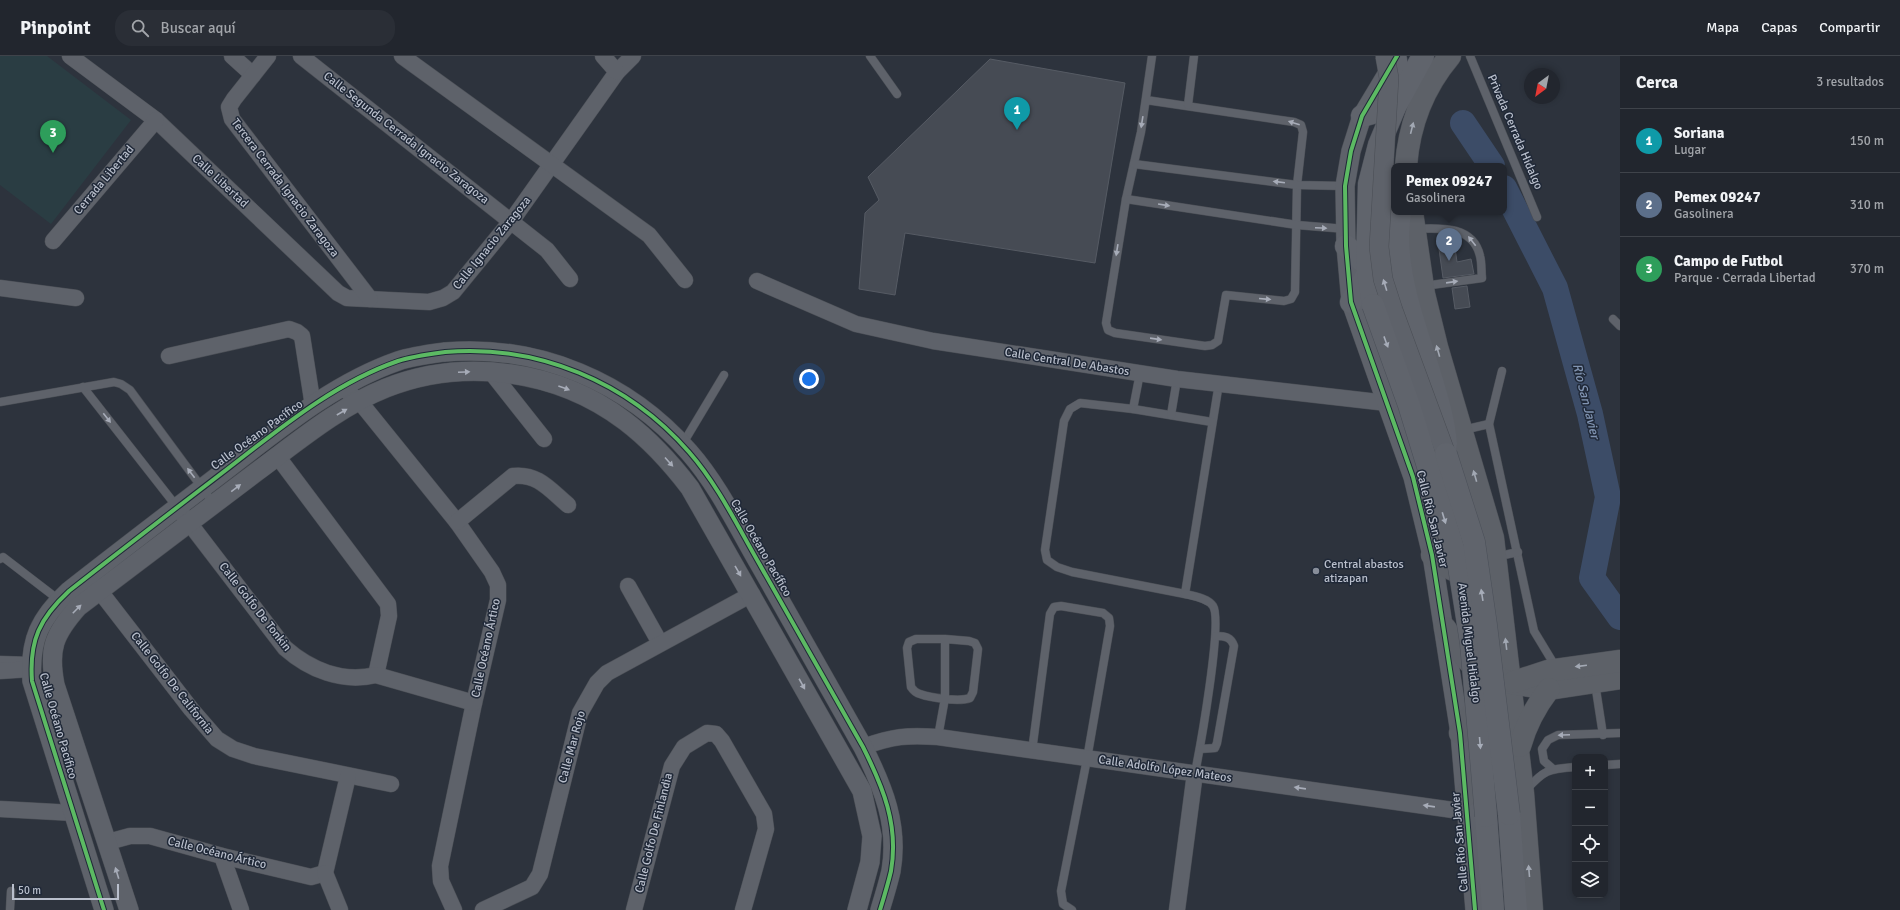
<!DOCTYPE html>
<html lang="es">
<meta charset="utf-8">
<style>
body{margin:0;font-family:Signika,sans-serif;background:#2a2e36;color:#f1f3f6}
.controls{position:absolute;right:12px;bottom:12px;display:grid;overflow:hidden;border-radius:8px;box-shadow:0 2px 6px #0003}
.controls button{width:36px;height:36px;display:grid;place-items:center;padding:0;border:0;border-bottom:1px solid #3f434a;background:#22262e;color:#f1f3f6;font:20px sans-serif}
.compass{position:absolute;left:1524px;top:12px;width:36px;height:36px;border-radius:50%;background:#22262e;box-shadow:0 2px 6px #0003;rotate:212deg}
.scale{position:absolute;left:12px;bottom:10px;width:107px;box-sizing:border-box;padding-left:4px;border:2px solid #b9bfcc;border-top:0;font-size:11px;line-height:14px;white-space:nowrap;color:#b9bfcc;-webkit-text-stroke:3px #202938;paint-order:stroke}
.you{position:absolute;left:809px;top:323px;width:14px;height:14px;margin:-10px;border:3px solid #fff;border-radius:50%;background:#1a73e8;box-shadow:0 0 0 6px #1a73e833}
.badge{display:grid;place-items:center;width:26px;height:26px;border-radius:50%;background:#8c9099;color:#fff;font-size:13px;font-weight:700}
.pin{position:absolute;translate:-50% -33px;filter:drop-shadow(0 1px 2px #0008)}
.pin::after{content:'';position:absolute;top:21px;width:14px;height:12px;background:inherit;clip-path:polygon(0 0,100% 0,50% 100%)}
.popup{position:absolute;left:1391px;top:107px;width:116px;height:52px;box-sizing:border-box;display:grid;place-content:center;border-radius:8px;background:#22262e;filter:drop-shadow(0 1px 3px #0005);font-size:13px;white-space:nowrap;color:#a2a5aa}
.popup b{font-size:15px;color:#f1f3f6}
.popup::after{content:'';position:absolute;left:50%;top:100%;margin-left:-8px;border:8px solid transparent;border-top-color:#22262e}
.list{margin:0;padding:0;list-style:none}
h2{display:flex;justify-content:space-between;align-items:center;height:52px;margin:0;padding:0 16px;font-size:17px}
h2 small{font-size:13px;font-weight:400;color:#a2a5aa}
.list li{display:grid;grid-template-columns:26px 1fr auto;gap:12px;align-items:center;box-sizing:border-box;height:64px;padding:0 16px;border-top:1px solid #3f434a}
.list b{display:block;font-size:15px;white-space:nowrap}
.list p{margin:0;font-size:13px;white-space:nowrap;color:#a2a5aa}
.list em{font-size:13px;font-style:normal;color:#a2a5aa}
.icon{flex:none;width:22px;height:22px;fill:none;stroke:currentColor;stroke-width:2;stroke-linecap:round;stroke-linejoin:round}
.map{position:relative;flex:none;width:1620px;height:854px;overflow:hidden}
header{display:flex;align-items:center;gap:24px;box-sizing:border-box;height:56px;padding:0 20px;background:#22262e;border-bottom:1px solid #3f434a}
header strong{font-size:19px}
nav{display:flex;gap:22px;margin-inline-start:auto;font-size:14px}
.search{width:280px;height:36px;background:#2a2e36;display:flex;align-items:center;gap:10px;box-sizing:border-box;padding:0 14px;border-radius:16px;color:#a2a5aa;font-size:15px}
main{display:flex}
aside{flex:1;background:#22262e}
.map>svg:first-child{display:block}
.green{fill:#2a3d43}
.lines{fill:none;stroke-linecap:round;stroke-linejoin:round}
.river{stroke:#3c4c67;stroke-width:26}
.building{fill:#464b54;stroke:#565b64}
.service-casing{stroke:#4a4e55;stroke-width:9}
.minor-casing{stroke:#4a4e55;stroke-width:17}
.tertiary-casing{stroke:#4a4e55;stroke-width:20}
.secondary-casing{stroke:#4a4e55;stroke-width:23}
.primary-casing{stroke:#4b5059;stroke-width:23}
.service{stroke:#5e626a;stroke-width:8}
.minor{stroke:#5e626a;stroke-width:16}
.tertiary{stroke:#5e626a;stroke-width:19}
.secondary{stroke:#5d6168;stroke-width:22}
.primary{stroke:#60646c;stroke-width:22}
.tertiary-bridge-casing{stroke:#4a4e55;stroke-width:20;stroke-linecap:butt}
.primary-bridge-casing{stroke:#4b5059;stroke-width:23;stroke-linecap:butt}
.tertiary-bridge{stroke:#5e626a;stroke-width:19}
.primary-bridge{stroke:#60646c;stroke-width:22}
.cycleway-casing{stroke:#202938;stroke-width:6}
.cycleway{stroke:#5cba63;stroke-width:4}
.oneway{fill:#a7acb8}
.oneway2{fill:#a2a8b3}
.oneway3{fill:#a7adb9}
.poi-dot{fill:#888e9a;stroke:#202938;stroke-width:1.5}
.labels{text-anchor:middle;dominant-baseline:central;stroke-width:3;stroke-linejoin:round;paint-order:stroke}
.street-label{font-size:12px;fill:#b9bfcc;stroke:#202938}
.poi-label{font-size:12px;fill:#b9bfcc;stroke:#202938;text-anchor:start}
.water-label{font-size:13px;font-style:italic;fill:#8194b2;stroke:#202938}
</style>
<header>
<strong>Pinpoint</strong>
<div class="search"><svg class="icon" aria-label="search" viewBox="0 0 24 24"><circle cx="10" cy="10" r="6"/><path d="M15 15l6 6"/></svg>Buscar aquí</div>
<nav><a>Mapa</a><a>Capas</a><a>Compartir</a></nav>
</header>
<main>
<div class="map">
<svg width="1620" height="854" viewBox="0 0 1620 854">
<rect width="100%" height="100%" fill="#2d333d"/>
<path class="green" d="M0 0H47L131 64 51 168 0 129Z"/>
<g class="lines">
<g class="river">
<path d="M1463 67 1492 110"/>
<path d="M1504 132 1555 232 1590 358 1608 441 1592 522 1620 561"/>
</g>
</g>
<g class="building">
<path d="M990 3 1125 27 1095 207 905 177 895 239 859 233 865 157 879 144 868 121Z"/>
<path d="M1454 184 1457 206 1471 203 1474 218 1443 222 1438 186Z"/>
<path d="M1467 230 1470 251 1455 253 1452 232Z"/>
</g>
<g class="lines">
<g class="service-casing">
<g id="service">
<path d="M870 0 897 38"/>
<path d="M1470 0 1537 161"/>
<path d="M1146 44 1294 66 1301 69 1303 76 1297 129 1295 236 1291 243 1284 245 1226 239 1218 285 1212 289 1205 290 1115 277 1108 274 1106 267 1126 143 1141 76 1152 0"/>
<path d="M1188 49 1194 0"/>
<path d="M1134 108 1297 129 1345 130"/>
<path d="M1126 143 1297 169 1346 173"/>
<path d="M1415 173C1439 172 1473 169 1480 200 1482 207 1481 215 1482 222L1424 230"/>
<path d="M1613 263 1620 270"/>
<path d="M1502 315 1489 368 1534 575 1557 613"/>
<path d="M1140 317 1133 353 1080 347 1070 353 1064 365 1045 494 1047 504 1057 511 1072 516 1185 538 1219 327"/>
<path d="M83 331 177 451"/>
<path d="M0 346 114 326 121 328 130 334 214 448"/>
<path d="M1133 353 1212 366"/>
<path d="M1171 359 1177 323"/>
<path d="M1463 374 1489 368"/>
<path d="M682 389 724 319"/>
<path d="M1495 501 1518 496"/>
<path d="M0 503 3 501 59 544"/>
<path d="M1185 538C1193 540 1208 542 1213 550 1223 565 1200 692 1195 717"/>
<path d="M0 604 31 605"/>
<path d="M1595 627 1603 679"/>
<path d="M938 681 945 642V583H916L909 586 907 592 911 631C913 634 916 637 920 638 931 642 960 646 970 642L973 636 978 593 975 587 969 585 945 583"/>
<path d="M1200 693 1215 692 1217 687 1234 590C1231 581 1225 580 1216 580"/>
<path d="M1032 695 1050 558 1054 551 1061 550 1103 557 1109 562 1110 570 1087 703 1061 835 1063 848 1072 854"/>
<path d="M1605 709 1620 708"/>
<path d="M1553 713 1544 705 1542 693 1548 684 1558 679 1620 677"/>
<path d="M1526 734C1544 714 1548 713 1575 711"/>
<path d="M10 854 11 835"/>
</g>
</g>
<g class="minor-casing">
<g id="minor">
<path d="M70 0 156 64 338 237 347 242 429 246 443 242 453 236 512 164 617 16 633 0"/>
<path d="M232 0 253 19"/>
<path d="M268 0 234 43 229 51 232 63 370 243"/>
<path d="M301 0 547 194 570 223"/>
<path d="M402 0 649 179 685 224"/>
<path d="M603 0 617 16"/>
<path d="M53 185 156 64"/>
<path d="M757 225 856 268 933 285 1177 323 1387 347"/>
<path d="M0 232 76 242"/>
<path d="M169 300 289 273 297 276 302 280 313 350"/>
<path d="M491 316 544 383"/>
<path d="M342 331 360 346 457 466 492 516 498 529V544L474 647 440 810 441 825 454 854"/>
<path d="M278 401 388 548 389 560 376 619"/>
<path d="M177 451 285 592C310 614 342 627 376 619L474 647"/>
<path d="M457 466 513 420C538 417 550 434 568 449"/>
<path d="M92 525 191 653 217 683 233 693 254 700 391 728"/>
<path d="M628 530 660 587"/>
<path d="M0 615 31 613"/>
<path d="M863 691C893 680 907 679 938 681L1467 756"/>
<path d="M0 753 74 757"/>
<path d="M108 786 130 780H150L222 800 311 821 325 817"/>
<path d="M222 800 241 854"/>
<path d="M325 817 348 720"/>
<path d="M325 817 340 854"/>
<path d="M483 854 532 831 540 818 580 657 597 627 607 617 752 538"/>
<path d="M634 854 672 710 684 691 707 677 716 678 722 685 764 758 766 773 743 854"/>
<path d="M1177 854 1195 717"/>
</g>
</g>
<g class="tertiary-casing">
<g id="tertiary">
<path d="M1392 10 1362 60 1351 95 1345 130 1346 190 1351 246 1413 421 1432 499 1460 677 1475 854"/>
<path d="M104 854 32 625C29 584 40 562 69 535 120 495 171 456 222 417 277 375 332 328 398 305 413 300 430 298 445 296 538 288 628 326 689 396 718 429 738 471 760 509 794 570 829 630 863 691 883 731 899 769 891 815 888 828 884 841 880 854"/>
<path d="M129 854 55 629C48 593 54 578 78 551 137 506 196 462 255 417 296 387 338 351 386 332 464 301 558 314 625 365 650 384 671 407 690 432L862 735 872 780 870 806 857 854"/>
</g>
</g>
<g class="secondary-casing">
<g id="secondary">
<path d="M1406 110C1409 69 1423 32 1450 0"/>
<path d="M1412 156 1424 238 1437 291 1493 482 1523 737 1532 854"/>
<path d="M1432 499C1447 512 1456 521 1476 510"/>
<path d="M1445 572 1467 604 1475 611 1510 627 1549 633 1620 622"/>
<path d="M1514 626 1548 615 1620 605"/>
<path d="M1460 677 1479 647 1484 641"/>
<path d="M1520 690C1526 668 1536 650 1549 633"/>
<path d="M1466 739C1473 725 1482 714 1499 717"/>
</g>
</g>
<g class="primary-casing">
<g id="primary">
<path d="M1396 4 1399 40"/>
<path d="M1362 60 1395 51"/>
<path d="M1400 156C1399 165 1398 174 1398 183 1399 226 1414 268 1427 308 1435 335 1444 361 1446 388"/>
<path d="M1346 190 1367 209"/>
<path d="M1351 246 1368 217"/>
<path d="M1373 249 1367 209 1369 128 1379 89 1395 51 1423 0"/>
<path d="M1509 758 1516 854"/>
<path d="M1486 760 1493 854"/>
</g>
</g>
<use href="#service" class="service"/>
<use href="#minor" class="minor"/>
<use href="#tertiary" class="tertiary"/>
<use href="#secondary" class="secondary"/>
<use href="#primary" class="primary"/>
<g class="tertiary-bridge-casing">
<path id="tertiary-bridge" d="M1385 0 1389 22 1379 191 1383 223 1393 254 1446 398"/>
</g>
<g class="primary-bridge-casing">
<g id="primary-bridge">
<path d="M1373 249 1409 349 1459 511 1471 587 1486 760"/>
<path d="M1446 398 1474 486 1486 569 1509 758"/>
</g>
</g>
<use href="#tertiary-bridge" class="tertiary-bridge"/>
<use href="#primary-bridge" class="primary-bridge"/>
<g class="cycleway-casing">
<g id="cycleway">
<path d="M1397 0 1362 60 1351 95 1345 130 1346 190 1351 246 1413 421 1432 499 1460 677 1475 854"/>
<path d="M104 854 32 625C29 584 40 562 69 535 120 495 171 456 222 417 277 375 332 328 398 305 413 300 430 298 445 296 538 288 628 326 689 396 718 429 738 471 760 509 794 570 829 630 863 691 883 731 899 769 891 815 888 828 884 841 880 854"/>
</g>
</g>
<use href="#cycleway" class="cycleway"/>
</g>
<defs><path id="oneway-solid" d="M-6-.8H1V-3.2L6.5 0L1 3.2V.8H-6Z"/></defs>
<g class="oneway">
<use href="#oneway-solid" transform="translate(1142 66) rotate(99)"/>
<use href="#oneway-solid" transform="translate(1294 67) rotate(-162)"/>
<use href="#oneway-solid" transform="translate(1279 126) rotate(-173)"/>
<use href="#oneway-solid" transform="translate(1164 149) rotate(9)"/>
<use href="#oneway-solid" transform="translate(1321 172) rotate(3)"/>
<use href="#oneway-solid" transform="translate(1472 185) rotate(-128)"/>
<use href="#oneway-solid" transform="translate(1117 194) rotate(99)"/>
<use href="#oneway-solid" transform="translate(1452 226) rotate(-8)"/>
<use href="#oneway-solid" transform="translate(1385 229) rotate(-107)"/>
<use href="#oneway-solid" transform="translate(1265 243) rotate(5)"/>
<use href="#oneway-solid" transform="translate(1156 283) rotate(8)"/>
<use href="#oneway-solid" transform="translate(464 316) rotate(-3)"/>
<use href="#oneway-solid" transform="translate(564 332) rotate(20)"/>
<use href="#oneway-solid" transform="translate(342 356) rotate(-30)"/>
<use href="#oneway-solid" transform="translate(107 362) rotate(52)"/>
<use href="#oneway-solid" transform="translate(669 406) rotate(48)"/>
<use href="#oneway-solid" transform="translate(191 417) rotate(-127)"/>
<use href="#oneway-solid" transform="translate(236 432) rotate(-37)"/>
<use href="#oneway-solid" transform="translate(738 515) rotate(60)"/>
<use href="#oneway-solid" transform="translate(77 553) rotate(-45)"/>
<use href="#oneway-solid" transform="translate(802 628) rotate(61)"/>
<use href="#oneway-solid" transform="translate(1564 679) rotate(178)"/>
<use href="#oneway-solid" transform="translate(1300 732) rotate(-172)"/>
<use href="#oneway-solid" transform="translate(1429 750) rotate(-172)"/>
<use href="#oneway-solid" transform="translate(117 817) rotate(-107)"/>
</g>
<g class="oneway2">
<use href="#oneway-solid" transform="translate(1412 72) rotate(-76)"/>
<use href="#oneway-solid" transform="translate(1438 295) rotate(-106)"/>
<use href="#oneway-solid" transform="translate(1475 420) rotate(-106)"/>
<use href="#oneway-solid" transform="translate(1506 588) rotate(-97)"/>
<use href="#oneway-solid" transform="translate(1581 610) rotate(173)"/>
<use href="#oneway-solid" transform="translate(1529 815) rotate(-95)"/>
</g>
<g class="oneway3">
<use href="#oneway-solid" transform="translate(1386 286) rotate(70)"/>
<use href="#oneway-solid" transform="translate(1444 462) rotate(73)"/>
<use href="#oneway-solid" transform="translate(1482 539) rotate(-99)"/>
<use href="#oneway-solid" transform="translate(1480 687) rotate(85)"/>
</g>
<circle class="poi-dot" cx="1316" cy="515" r="4"/>
<g class="labels">
<g class="street-label">
<text transform="translate(1515 76) rotate(67)">Privada Cerrada Hidalgo</text>
<text transform="translate(406 82) rotate(38)">Calle Segunda Cerrada Ignacio Zaragoza</text>
<text transform="translate(104 124) rotate(-50)">Cerrada Libertad</text>
<text transform="translate(220 125) rotate(43)">Calle Libertad</text>
<text transform="translate(285 132) rotate(53)">Tercera Cerrada Ignacio Zaragoza</text>
<text transform="translate(492 187) rotate(-51)">Calle Ignacio Zaragoza</text>
<text transform="translate(1067 306) rotate(9)">Calle Central De Abastos</text>
<text transform="translate(257 379) rotate(-36)">Calle Océano Pacífico</text>
<text transform="translate(1432 463) rotate(76)">Calle Río San Javier</text>
<text transform="translate(761 492) rotate(60)">Calle Océano Pacífico</text>
<text transform="translate(255 551) rotate(52)">Calle Golfo De Tonkin</text>
<text transform="translate(1469 587) rotate(83)">Avenida Miguel Hidalgo</text>
<text transform="translate(486 592) rotate(-78)">Calle Océano Ártico</text>
<text transform="translate(172 627) rotate(52)">Calle Golfo De California</text>
<text transform="translate(58 670) rotate(74)">Calle Océano Pacífico</text>
<text transform="translate(572 691) rotate(-75)">Calle Mar Rojo</text>
<text transform="translate(1165 713) rotate(8)">Calle Adolfo López Mateos</text>
<text transform="translate(654 777) rotate(-76)">Calle Golfo De Finlandia</text>
<text transform="translate(1460 786) rotate(-95)">Calle Río San Javier</text>
<text transform="translate(217 797) rotate(14)">Calle Océano Ártico</text>
</g>
<g class="poi-label">
<text x="1324" y="508">Central abastos<tspan x="1324" dy="14">atizapan</tspan></text>
</g>
<g class="water-label">
<text transform="translate(1586 345) rotate(76)">Río San Javier</text>
</g>
</g>
</svg>
<div class="controls">
<button>+</button>
<button>−</button>
<button><svg class="icon" aria-label="locate" viewBox="0 0 24 24"><circle cx="12" cy="12" r="6"/><path d="M12 2v4M12 18v4M2 12h4M18 12h4"/></svg></button>
<button><svg class="icon" aria-label="layers" viewBox="0 0 24 24"><path d="M12 4l9 5-9 5-9-5zM3 14l9 5 9-5"/></svg></button>
</div>
<svg class="compass" viewBox="-18 -18 36 36"><path d="M0-13l5 13h-10z" fill="#e53935"/><path d="M0 13l5-13h-10z" fill="#a2a5aa"/></svg>
<div class="scale">50 m</div>
<div class="you"></div>
<div class="pin badge" style="left:1017px;top:74px;background:#0f9aa8">1</div>
<div class="pin badge" style="left:1449px;top:205px;background:#5c6f8a">2</div>
<div class="popup"><b>Pemex 09247</b>Gasolinera</div>
<div class="pin badge" style="left:53px;top:97px;background:#2e9e5b">3</div>
</div>
<aside>
<h2>Cerca<small>3 resultados</small></h2>
<ul class="list">
<li><span class="badge" style="background:#0f9aa8">1</span><div><b>Soriana</b><p>Lugar</p></div><em>150 m</em></li>
<li><span class="badge" style="background:#5c6f8a">2</span><div><b>Pemex 09247</b><p>Gasolinera</p></div><em>310 m</em></li>
<li><span class="badge" style="background:#2e9e5b">3</span><div><b>Campo de Futbol</b><p>Parque · Cerrada Libertad</p></div><em>370 m</em></li>
</ul>
</aside>
</main>
